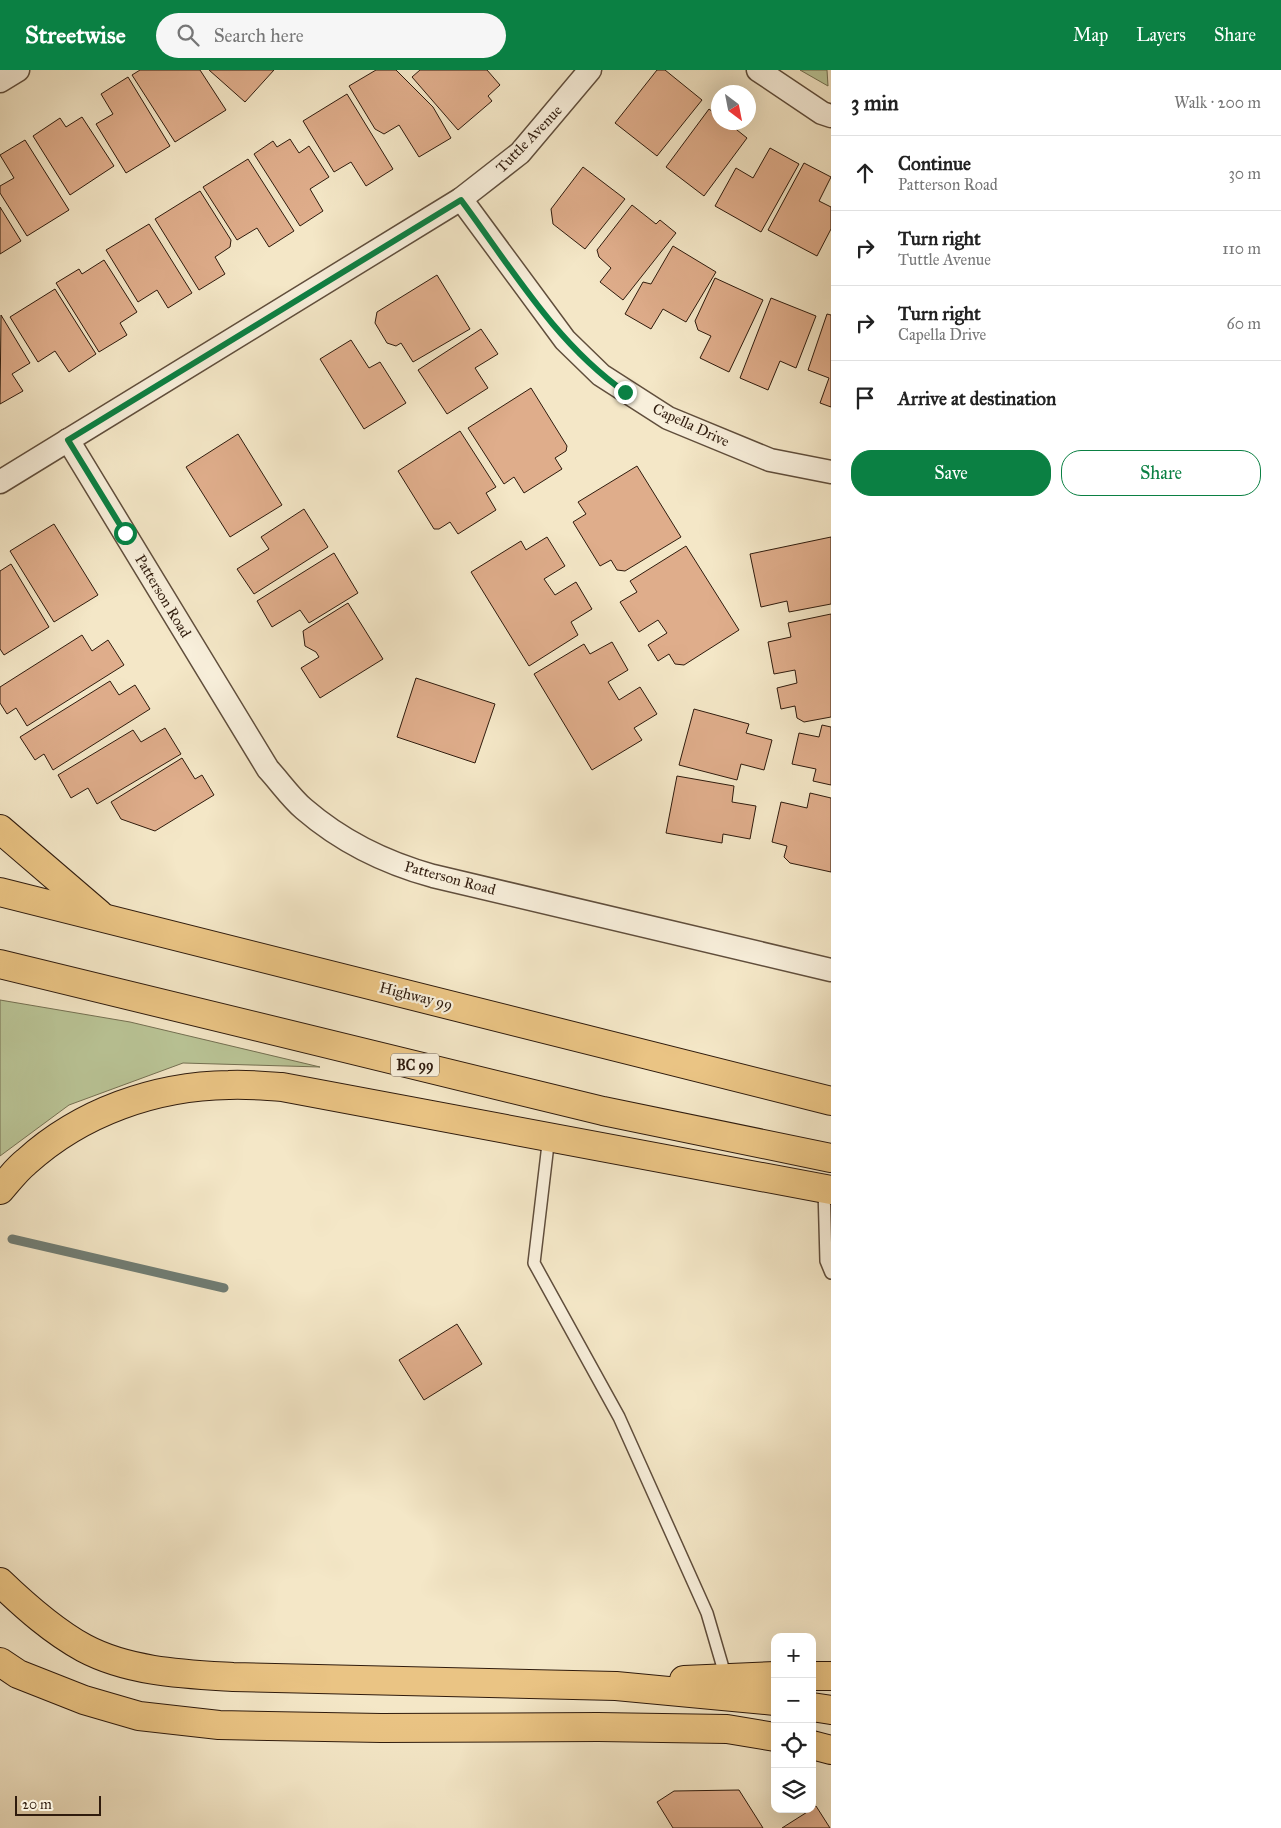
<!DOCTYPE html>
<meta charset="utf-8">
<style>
body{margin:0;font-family:"IM FELL Great Primer",serif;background:#f6f6f6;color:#222}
.controls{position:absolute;right:15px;bottom:15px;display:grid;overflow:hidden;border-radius:10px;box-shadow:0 5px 20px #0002}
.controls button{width:45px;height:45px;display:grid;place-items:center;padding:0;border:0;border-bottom:1px solid #e0e0e0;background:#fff;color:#222;font:25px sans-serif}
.compass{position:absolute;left:711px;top:15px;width:45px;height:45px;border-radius:50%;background:#fff;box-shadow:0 5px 20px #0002;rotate:148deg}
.scale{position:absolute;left:15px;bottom:12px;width:86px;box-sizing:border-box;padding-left:5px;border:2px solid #2f1b0d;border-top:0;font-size:14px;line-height:18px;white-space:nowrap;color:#2f1b0d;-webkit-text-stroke:4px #f8efdb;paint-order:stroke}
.stop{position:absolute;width:15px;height:15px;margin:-11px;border:4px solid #0b8043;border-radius:50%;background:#fff}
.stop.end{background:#0b8043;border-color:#fff;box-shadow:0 1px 5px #0008}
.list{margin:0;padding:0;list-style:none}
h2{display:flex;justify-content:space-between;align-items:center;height:65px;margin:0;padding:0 20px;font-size:21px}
h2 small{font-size:16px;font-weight:400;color:#767676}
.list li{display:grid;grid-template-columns:32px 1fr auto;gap:15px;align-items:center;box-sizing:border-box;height:75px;padding:0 20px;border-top:1px solid #e0e0e0}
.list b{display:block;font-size:19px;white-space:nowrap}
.list p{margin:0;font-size:16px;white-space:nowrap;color:#767676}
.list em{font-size:16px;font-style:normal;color:#767676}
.actions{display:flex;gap:10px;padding:15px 20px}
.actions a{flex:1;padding:11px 0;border:1px solid #0b8043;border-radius:20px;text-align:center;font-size:18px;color:#0b8043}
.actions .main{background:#0b8043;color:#fff}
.icon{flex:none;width:28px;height:28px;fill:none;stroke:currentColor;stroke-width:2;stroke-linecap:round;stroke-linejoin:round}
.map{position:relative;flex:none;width:831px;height:1758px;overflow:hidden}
header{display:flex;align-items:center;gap:30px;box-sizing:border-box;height:70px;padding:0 25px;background:#0b8043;color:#fff}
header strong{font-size:24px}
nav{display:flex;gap:28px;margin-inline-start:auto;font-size:18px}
.search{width:350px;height:45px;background:#f6f6f6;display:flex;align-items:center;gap:12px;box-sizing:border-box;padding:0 18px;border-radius:28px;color:#767676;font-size:19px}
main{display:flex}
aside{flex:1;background:#fff}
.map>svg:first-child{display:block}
.green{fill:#bac597;stroke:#747052}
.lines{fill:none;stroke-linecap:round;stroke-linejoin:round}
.stream{stroke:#707d74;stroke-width:9}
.building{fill:#dfad8b;stroke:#2f1b0d}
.service-casing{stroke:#604e3c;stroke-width:14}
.minor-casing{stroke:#604e3c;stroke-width:25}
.motorway-casing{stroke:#2f1b0d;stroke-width:30}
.service{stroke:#f8efdb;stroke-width:11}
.minor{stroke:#f8efdb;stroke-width:22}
.motorway{stroke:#eac484;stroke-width:28}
.route{stroke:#0b8043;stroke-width:6}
.labels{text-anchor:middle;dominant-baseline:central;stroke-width:4.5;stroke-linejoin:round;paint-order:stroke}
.shield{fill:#f8efdb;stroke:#6b5b4b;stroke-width:1}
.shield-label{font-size:14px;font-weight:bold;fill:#2f1b0d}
.street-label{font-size:15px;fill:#2f1b0d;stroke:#f8efdb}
</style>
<header>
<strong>Streetwise</strong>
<div class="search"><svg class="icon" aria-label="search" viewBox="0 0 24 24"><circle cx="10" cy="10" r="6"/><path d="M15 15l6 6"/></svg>Search here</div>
<nav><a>Map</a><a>Layers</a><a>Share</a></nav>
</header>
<main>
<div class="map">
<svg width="831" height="1758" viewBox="0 0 831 1758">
<rect width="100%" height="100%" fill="#f4e7c7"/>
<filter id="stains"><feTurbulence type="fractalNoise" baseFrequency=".004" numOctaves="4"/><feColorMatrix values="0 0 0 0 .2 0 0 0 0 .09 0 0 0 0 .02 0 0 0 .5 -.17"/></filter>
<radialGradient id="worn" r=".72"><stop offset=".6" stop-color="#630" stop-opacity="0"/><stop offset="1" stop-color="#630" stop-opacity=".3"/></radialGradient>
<g class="green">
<path d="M800 0H827L828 16Z"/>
<path d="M0 930 130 952 320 997 183 993 69 1035 0 1086Z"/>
</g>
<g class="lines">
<path class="stream" d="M12 1169 224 1218"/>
</g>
<g class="building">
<path d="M140 0H200L226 40 175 72 132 5Z"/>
<path d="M209 0H274L245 32Z"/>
<path d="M376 0H396L433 37 451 68 419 87 399 55 384 64 375 59 349 16Z"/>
<path d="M420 0H487L500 15 488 26 492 31 458 60 412 7Z"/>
<path d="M657 0H665L702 30 657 86 615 53Z"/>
<path d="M128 7 170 76 126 103 96 54 113 44 101 24Z"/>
<path d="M347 24 393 99 366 116 351 92 334 102 303 51Z"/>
<path d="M709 39 718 46V52H727L747 68 704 126 666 97Z"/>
<path d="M82 47 114 96 70 125 33 66 60 48 66 57Z"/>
<path d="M290 69 299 83 309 76 329 107 310 119 323 141 300 156 254 84 273 71 277 77Z"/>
<path d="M25 70 69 140 27 166 0 123V116L14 108 0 85Z"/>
<path d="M770 78 799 94 761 162 715 136 736 98 753 108Z"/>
<path d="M248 89 294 161 269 177 257 158 237 170 203 117Z"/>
<path d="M804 93 831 107 819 131 831 137V159L817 186 768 160Z"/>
<path d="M583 97 625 129 585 179 553 154 551 139Z"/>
<path d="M200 121 231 170 230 177 215 187 225 204 199 220 155 149Z"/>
<path d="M632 135 656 154 660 150 676 163 623 230 600 212 611 198 599 187 597 180Z"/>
<path d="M0 137 21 171 0 184Z"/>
<path d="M149 154 192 223 168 238 157 220 138 232 106 180Z"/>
<path d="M673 176 716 202 686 252 663 239 651 259 625 244 643 212 651 214Z"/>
<path d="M104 190 137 242 120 253 127 265 99 282 56 213 79 199 82 204Z"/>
<path d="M437 205 470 259 413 292 401 273 396 276 387 273 375 253 377 242Z"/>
<path d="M715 208 763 230 729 302 700 288 711 266 698 260 695 251Z"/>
<path d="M55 219 96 284 69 302 55 281 38 292 10 247Z"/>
<path d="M771 228 816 246 796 298 780 291 768 320 740 308Z"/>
<path d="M827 244 831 245V337L820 333 829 308 808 300Z"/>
<path d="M1 245 30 293 12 304 23 321 0 334Z"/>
<path d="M481 259 498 284 475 298 488 318 447 344 418 300Z"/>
<path d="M351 270 369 298 380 292 406 333 364 359 320 289Z"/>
<path d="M531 318 567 376 566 381 555 388 562 399 524 423 514 407 504 414 468 358Z"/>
<path d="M460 361 496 417 486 423 496 440 458 464 450 452 439 459H434L398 401Z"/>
<path d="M238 364 282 435 230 467 186 397Z"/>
<path d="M637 396 681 467 625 501 617 500 611 490 600 496 573 452 586 444 578 432Z"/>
<path d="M304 439 328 477 254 524 237 499 269 479 261 467Z"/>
<path d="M54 454 98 525 54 552 10 481Z"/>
<path d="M547 467 565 496 544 509 555 525 576 512 592 539 571 552 578 565 529 596 471 502 521 471 526 480Z"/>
<path d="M831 467V534L789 542 787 531 761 537 750 484Z"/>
<path d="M686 476 739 560 684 595 675 594 669 584 658 591 648 575 667 563 658 550 639 562 620 532 637 522 630 511Z"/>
<path d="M334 483 358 523 309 553 300 540 272 557 257 531Z"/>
<path d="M11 494 49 557 4 585 0 579V501Z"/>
<path d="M348 533 383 589 320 628 301 598 319 587 316 582 305 576 303 561Z"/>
<path d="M831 544V647L804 652 797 648 795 636 781 639 777 618 797 613 795 600 774 604 768 572 791 567 788 553Z"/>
<path d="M82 565 92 581 108 570 124 595 27 656 16 638 7 644 0 633V617Z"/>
<path d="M612 572 628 600 608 612 619 630 640 617 657 644 634 658 642 670 592 700 534 604 584 574 590 584Z"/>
<path d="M416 608 495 634 475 693 397 667Z"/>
<path d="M110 611 119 625 135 615 150 639 53 700 44 684 35 690 20 667Z"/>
<path d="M694 639 749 654 746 663 772 670 764 700 741 694 737 710 679 695Z"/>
<path d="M822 655 831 657V715L813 711 816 699 792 694 799 663 819 667Z"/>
<path d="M165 658 181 684 97 734 88 718 71 728 58 705 133 660 141 672Z"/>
<path d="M182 688 195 709 202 705 214 725 155 761 121 749 111 732Z"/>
<path d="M677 706 734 716 732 732 756 736 750 769 723 764 722 773 666 763Z"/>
<path d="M810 723 831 728V802L790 793 784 787 787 776 772 772 781 732 807 738Z"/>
<path d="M457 1254 482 1294 424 1330 399 1290Z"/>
<path d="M739 1720 763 1758H673L657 1732 674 1721Z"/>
<path d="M816 1736 830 1758H782L812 1739Z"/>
</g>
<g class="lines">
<g class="service-casing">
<g id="service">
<path d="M549 1066 534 1193 619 1347 707 1543 726 1608"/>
<path d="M824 1118 826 1191 831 1203"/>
</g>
</g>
<g class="minor-casing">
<g id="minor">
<path d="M758 0 822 43 831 46"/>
<path d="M0 11 18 0"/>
<path d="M461 129 565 270 601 305 668 348 770 390 831 402"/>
<path d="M68 370 268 699C280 712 291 728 304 739 341 771 386 793 433 806L831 900"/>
<path d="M0 412 461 129 520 83 590 0"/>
</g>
</g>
<g class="motorway-casing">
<g id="motorway">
<path d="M0 759 99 844"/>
<path d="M0 822 831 1031"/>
<path d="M0 894 603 1041 831 1088"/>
<path d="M0 1120C8 1111 16 1100 26 1092 81 1042 155 1016 229 1015 246 1014 264 1016 282 1017L831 1120"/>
<path d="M0 1512C26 1537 53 1561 84 1578 129 1602 184 1604 233 1607L616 1616 775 1631"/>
<path d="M0 1592 18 1604 84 1630 139 1646 219 1655 381 1658 598 1657 727 1659 775 1667"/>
<path d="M812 1606H831"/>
<path d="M684 1610 775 1606"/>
<path d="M812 1637 831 1640"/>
<path d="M812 1675 831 1680"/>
</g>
</g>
<use href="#service" class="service"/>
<use href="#minor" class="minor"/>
<use href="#motorway" class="motorway"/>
</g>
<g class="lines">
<path class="route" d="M125 463 68 370 461 130C511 197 555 273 625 322"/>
</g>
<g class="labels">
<rect class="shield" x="391" y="983.5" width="48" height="23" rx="4"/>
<g class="shield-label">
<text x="415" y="995">BC 99</text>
</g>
<g class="street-label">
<text transform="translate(529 69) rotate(-46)">Tuttle Avenue</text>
<text transform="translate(691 355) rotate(25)">Capella Drive</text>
<text transform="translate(163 526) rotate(59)">Patterson Road</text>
<text transform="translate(450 808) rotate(15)">Patterson Road</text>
<text transform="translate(416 926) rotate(14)">Highway 99</text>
</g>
</g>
<rect width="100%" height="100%" filter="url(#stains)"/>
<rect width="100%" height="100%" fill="url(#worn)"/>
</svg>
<div class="controls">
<button>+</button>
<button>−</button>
<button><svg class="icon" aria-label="locate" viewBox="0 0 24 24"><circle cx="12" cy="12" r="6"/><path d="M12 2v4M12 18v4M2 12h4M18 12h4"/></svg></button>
<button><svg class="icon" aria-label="layers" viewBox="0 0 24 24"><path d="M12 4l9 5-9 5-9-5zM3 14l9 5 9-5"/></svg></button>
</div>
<svg class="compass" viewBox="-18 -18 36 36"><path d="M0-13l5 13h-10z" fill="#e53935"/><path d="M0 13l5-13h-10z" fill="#767676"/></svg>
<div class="scale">20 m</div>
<div class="stop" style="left:125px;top:463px"></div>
<div class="stop end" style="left:625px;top:322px"></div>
</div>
<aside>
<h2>3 min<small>Walk · 200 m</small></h2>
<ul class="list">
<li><svg class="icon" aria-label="ahead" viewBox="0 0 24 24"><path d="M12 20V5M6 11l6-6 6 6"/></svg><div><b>Continue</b><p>Patterson Road</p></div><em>30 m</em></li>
<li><svg class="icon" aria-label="right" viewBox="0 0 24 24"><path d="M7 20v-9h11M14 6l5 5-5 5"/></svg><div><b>Turn right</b><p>Tuttle Avenue</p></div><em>110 m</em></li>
<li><svg class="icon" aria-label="right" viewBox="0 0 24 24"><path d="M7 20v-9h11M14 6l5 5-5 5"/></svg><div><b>Turn right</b><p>Capella Drive</p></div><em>60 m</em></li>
<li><svg class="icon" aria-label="arrive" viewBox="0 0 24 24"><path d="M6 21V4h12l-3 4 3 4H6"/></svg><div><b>Arrive at destination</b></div></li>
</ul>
<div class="actions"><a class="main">Save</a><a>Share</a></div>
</aside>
</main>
